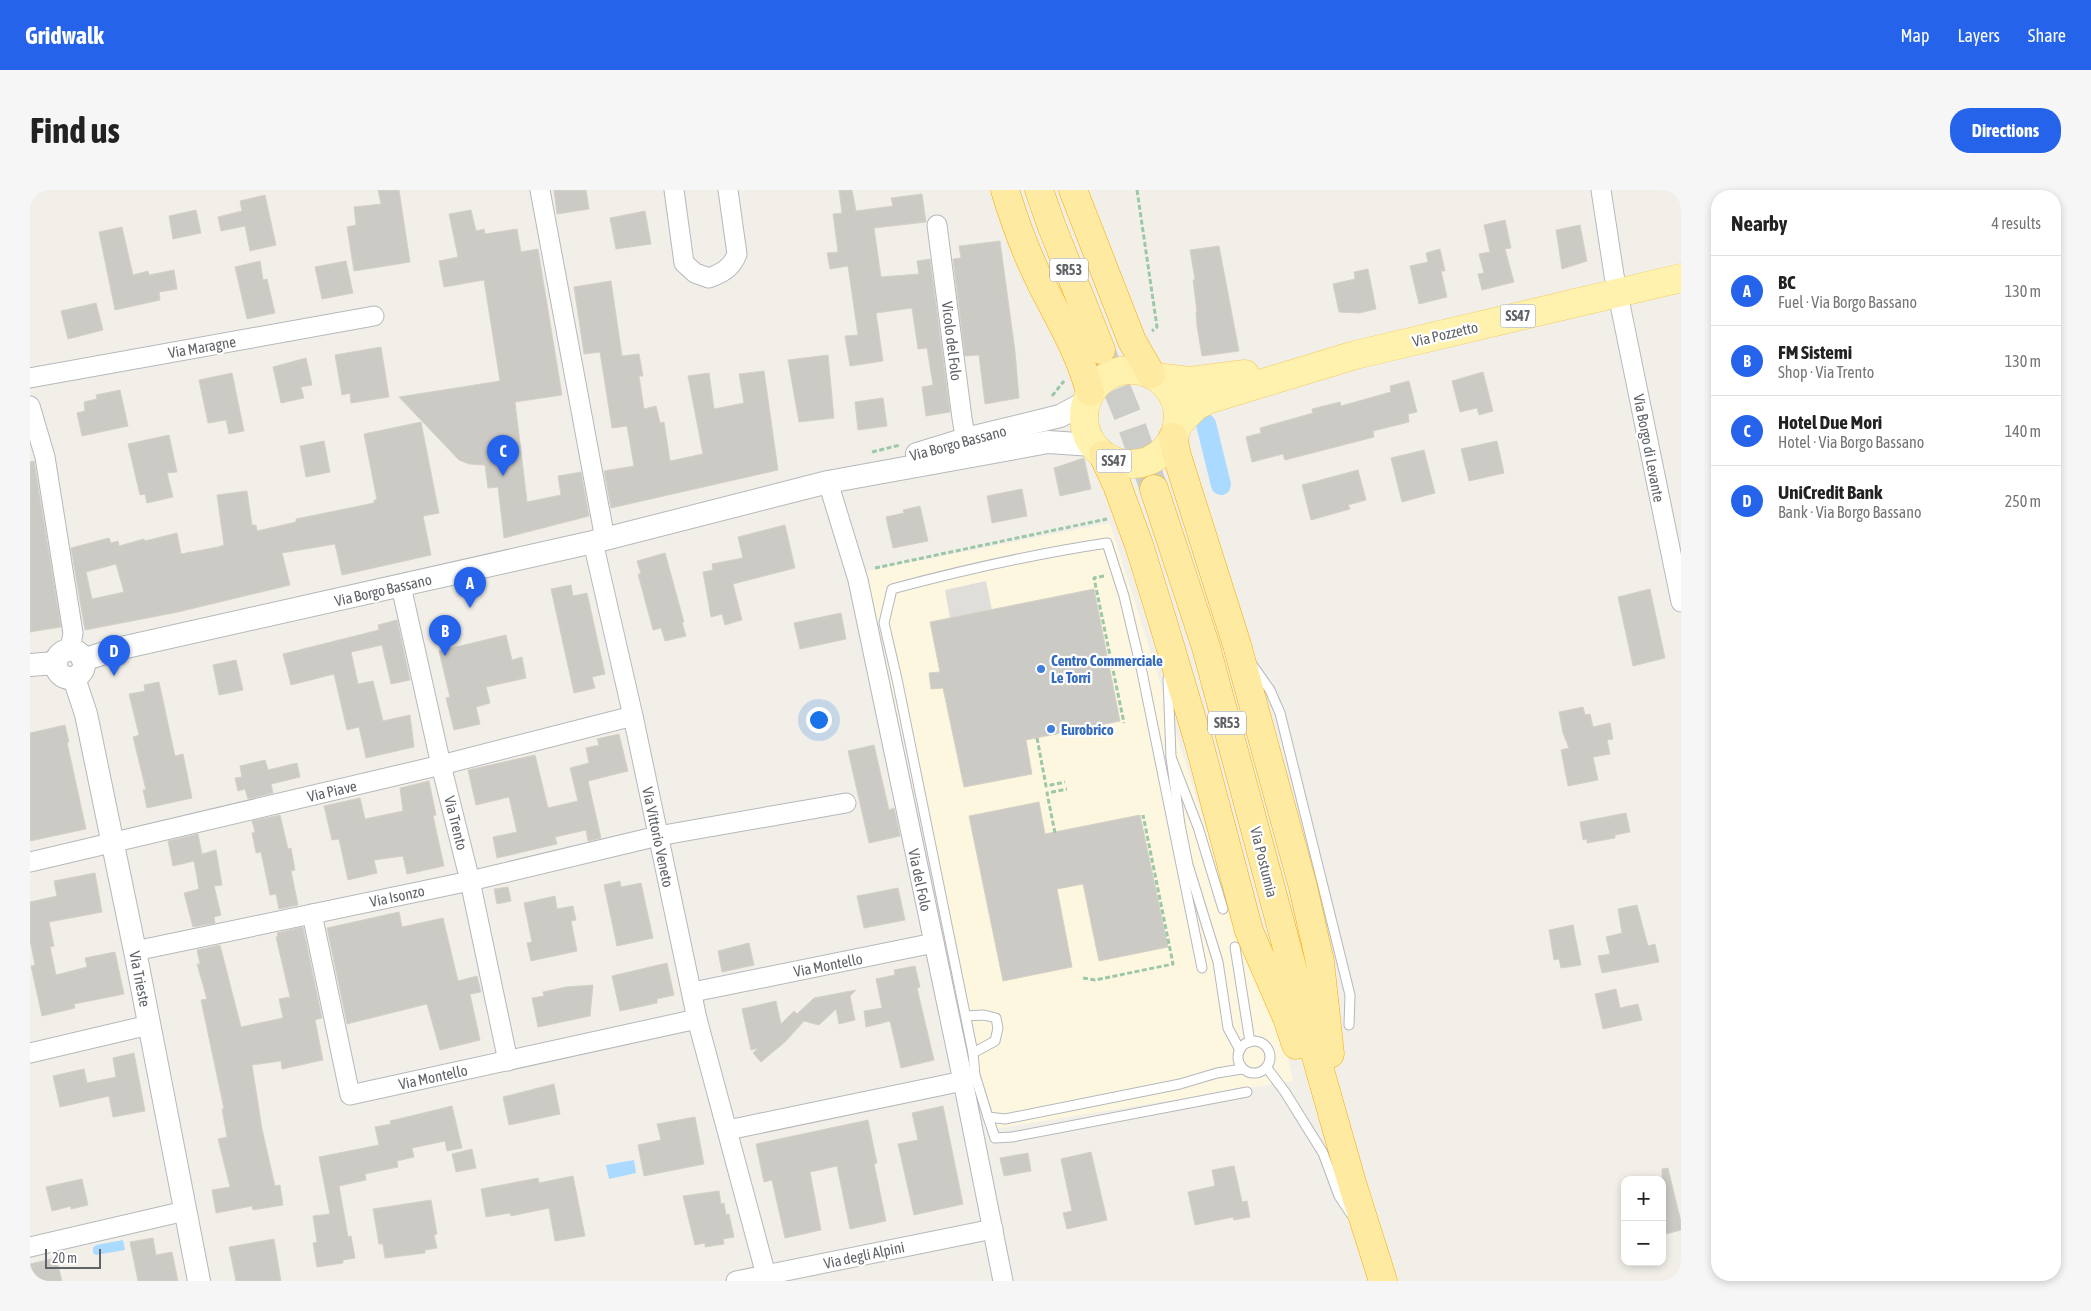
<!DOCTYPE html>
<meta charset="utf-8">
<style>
body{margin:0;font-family:"Asap Condensed",sans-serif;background:#f6f6f6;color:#222}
.controls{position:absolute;right:15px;bottom:15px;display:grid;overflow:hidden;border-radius:10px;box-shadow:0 2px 8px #0003}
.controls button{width:45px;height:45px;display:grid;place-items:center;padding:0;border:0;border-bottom:1px solid #e0e0e0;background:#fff;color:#222;font:25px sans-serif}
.scale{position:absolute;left:15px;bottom:12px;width:56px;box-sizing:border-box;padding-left:5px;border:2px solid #5f6368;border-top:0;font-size:14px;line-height:18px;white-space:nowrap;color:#5f6368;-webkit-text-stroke:4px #fff;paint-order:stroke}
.you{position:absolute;left:788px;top:529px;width:18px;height:18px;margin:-12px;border:4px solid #fff;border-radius:50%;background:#1a73e8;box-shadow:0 0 0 8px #1a73e833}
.badge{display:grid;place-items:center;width:32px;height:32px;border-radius:50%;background:#2563eb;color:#fff;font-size:16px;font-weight:700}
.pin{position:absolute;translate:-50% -41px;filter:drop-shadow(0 1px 2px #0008)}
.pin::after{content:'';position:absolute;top:26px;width:18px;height:15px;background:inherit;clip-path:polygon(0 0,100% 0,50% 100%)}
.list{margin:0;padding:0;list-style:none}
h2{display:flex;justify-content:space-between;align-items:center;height:65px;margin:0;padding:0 20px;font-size:21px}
h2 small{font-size:16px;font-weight:400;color:#767676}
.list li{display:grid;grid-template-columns:32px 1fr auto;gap:15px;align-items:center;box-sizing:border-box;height:70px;padding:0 20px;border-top:1px solid #e0e0e0}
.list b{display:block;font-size:19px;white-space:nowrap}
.list p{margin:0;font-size:16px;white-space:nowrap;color:#767676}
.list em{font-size:16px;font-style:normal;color:#767676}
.map{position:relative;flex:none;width:1651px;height:1091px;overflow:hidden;border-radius:20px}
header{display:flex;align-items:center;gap:30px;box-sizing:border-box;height:70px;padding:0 25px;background:#2563eb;color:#fff}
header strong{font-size:24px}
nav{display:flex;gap:28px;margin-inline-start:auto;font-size:18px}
.intro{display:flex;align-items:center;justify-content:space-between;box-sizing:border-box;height:120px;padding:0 30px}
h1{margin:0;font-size:35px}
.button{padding:12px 22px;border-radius:20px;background:#2563eb;color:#fff;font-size:18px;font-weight:700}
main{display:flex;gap:30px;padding:0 30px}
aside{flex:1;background:#fff;border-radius:20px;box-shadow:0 2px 8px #0003}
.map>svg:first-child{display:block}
.commercial{fill:#fef7e0}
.industrial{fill:#e0deda}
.water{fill:#aadaff}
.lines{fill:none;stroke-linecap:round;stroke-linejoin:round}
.canal{stroke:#aadaff;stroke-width:20}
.building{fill:#cccac5;stroke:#d6d1c6;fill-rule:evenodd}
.trunk-tunnel{stroke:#ccccc8;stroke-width:28;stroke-dasharray:28 14;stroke-linecap:butt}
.service-casing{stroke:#b5b8bc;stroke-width:11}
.minor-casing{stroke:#b5b8bc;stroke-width:21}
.tertiary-casing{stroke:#b5b8bc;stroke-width:24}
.primary-casing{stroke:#f2c960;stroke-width:29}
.trunk-casing{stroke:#f9ab00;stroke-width:29}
.path{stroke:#9cc7a9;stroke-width:3;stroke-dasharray:5 2.5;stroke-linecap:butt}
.service{stroke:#fff;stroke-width:9}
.minor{stroke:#fff;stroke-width:19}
.tertiary{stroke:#fff;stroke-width:22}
.primary{stroke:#fff2af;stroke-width:28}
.trunk{stroke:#feeaa1;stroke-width:28}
.shop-dot{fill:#3f7fe0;stroke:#fff;stroke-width:2}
.labels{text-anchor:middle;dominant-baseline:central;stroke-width:4.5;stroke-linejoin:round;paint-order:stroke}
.shield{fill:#fff;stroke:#8f9295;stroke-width:1}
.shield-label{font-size:14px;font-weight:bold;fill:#5f6368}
.street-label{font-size:15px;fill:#5f6368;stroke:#fff}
.shop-label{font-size:15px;font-weight:bold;fill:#366cbe;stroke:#fff;text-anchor:start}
</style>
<header>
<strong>Gridwalk</strong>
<nav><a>Map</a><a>Layers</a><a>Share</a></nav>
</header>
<div class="intro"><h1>Find us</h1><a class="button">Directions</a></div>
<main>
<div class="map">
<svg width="1651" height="1091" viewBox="0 0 1651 1091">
<rect width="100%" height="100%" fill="#f1efe8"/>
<path class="commercial" d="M1080 333 1212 753 1253 844 1263 891 956 940 837 381Z"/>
<path class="industrial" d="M956 391 962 420 920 428 915 400Z"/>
<g class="water">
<path d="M604 970 606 983 579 989 576 975Z"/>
<path d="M93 1050 95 1060 66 1065 63 1063V1058L66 1055Z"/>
</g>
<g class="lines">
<path class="canal" d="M1176 234 1191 295"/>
</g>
<g class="building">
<path d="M348 0H369L380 72 324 81 317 37 326 35 324 17 351 14Z"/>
<path d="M524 0H556L559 19 527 24Z"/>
<path d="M809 0H822L826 21 863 16 861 8 892 4 896 32 844 38 851 87 889 84 887 71 900 69 920 222 896 226 892 197 903 195 897 158 888 159 882 118 846 123 853 171 820 176 815 146 828 145 818 76 800 79 797 63 808 62 803 24 812 23Z"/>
<path d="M235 5 246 55 220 61 215 36 191 41 188 27 212 21 210 11Z"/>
<path d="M166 20 171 43 143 49 139 26Z"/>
<path d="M441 20 446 41 454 39 455 44 487 39 491 62 508 59 532 205 485 212 497 312 531 305 528 286 551 282 559 326 474 348 468 297 458 298 455 275 439 274 429 270 369 207 470 191 454 90 414 97 409 71 428 67 419 24Z"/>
<path d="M615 21 621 54 586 59 580 28Z"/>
<path d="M1475 30 1481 58 1475 59 1484 92 1452 100 1448 84 1454 83 1449 64 1460 62 1454 35Z"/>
<path d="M1550 35 1557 71 1532 79 1526 40Z"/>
<path d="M92 37 103 85 118 81 119 85 144 80 147 99 129 102 130 110 85 120 69 42Z"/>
<path d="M970 51 985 161 989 208 955 214 949 165 935 166 923 69 931 68 929 56Z"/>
<path d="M1189 56 1209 161 1172 166 1167 136 1166 122H1167L1163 90H1165L1160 60Z"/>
<path d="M1410 59 1415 81H1411L1417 107 1389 114 1380 76 1398 72 1396 63Z"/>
<path d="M230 71 233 90 237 89 245 123 217 129 205 77Z"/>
<path d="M316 71 323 103 292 109 285 77Z"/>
<path d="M1338 79 1346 119 1329 123 1309 122 1303 94 1325 89 1324 82Z"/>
<path d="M581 91 592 166 609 164 613 186H609L614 219 626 216 630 233 634 232 640 271 673 264 658 186 679 183 684 219 714 213 709 184 734 181 748 280 581 318 574 281 604 276 597 236 582 238 570 162 554 164 544 97Z"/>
<path d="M66 113 73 140 38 149 31 121Z"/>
<path d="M351 157 359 207 321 213 320 203 312 205 305 165Z"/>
<path d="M798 165 804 228 769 232 758 170Z"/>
<path d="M276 168 282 195 271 197 274 208 251 213 243 177Z"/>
<path d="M1453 182 1463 221 1449 225 1447 218 1430 222 1422 191Z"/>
<path d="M202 183 214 241 199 244 196 230 178 233 169 190Z"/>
<path d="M1379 191 1387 222 1378 224 1379 232 1343 241 1344 247 1255 270 1253 264 1222 272 1216 247 1231 243 1230 238 1283 223 1282 219 1310 212 1311 216 1361 202 1360 196Z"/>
<path d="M90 200 98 236 52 246 47 223 55 221 54 212 67 209 66 205Z"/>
<path d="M853 208 857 236 828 240 825 212Z"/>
<path d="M391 232 409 323 393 326 401 365 312 385 305 354 252 363 260 395 148 422 55 440 41 358 79 348 81 353 88 351 89 356 114 349 115 351 147 343 151 364 188 357 194 355 187 305 217 301 222 335H226L227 341 266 332V329L344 313V310H347L334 244ZM86 374 94 402 62 409 56 382Z"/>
<path d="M139 245 147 282 137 283 143 307 117 313 115 304 110 305 98 254Z"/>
<path d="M294 251 300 282 276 287 270 256Z"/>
<path d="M1467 251 1474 283 1439 291 1431 259Z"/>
<path d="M1394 260 1405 303 1372 312 1361 268Z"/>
<path d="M1054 268 1061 299 1030 306 1024 278Z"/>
<path d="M4 271 31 437 0 442V272Z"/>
<path d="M1328 280 1336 310 1318 315 1320 319 1281 330 1272 295Z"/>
<path d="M992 299 997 326 962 333 957 306Z"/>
<path d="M890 316 898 351 863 358 856 327 874 323 873 320Z"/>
<path d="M755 335 765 378 703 394 712 430 695 435 692 424 681 427 673 382 683 380 682 374 713 368 708 347Z"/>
<path d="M635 363 654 432H652L656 446 635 451 631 438 623 440 608 384H611L607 371Z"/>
<path d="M541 395 543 406 557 403 575 484 562 487 565 498 544 503 521 399Z"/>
<path d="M1064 399 1090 531 996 550 1002 584 934 597 913 498 901 499 899 483 910 482 900 432Z"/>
<path d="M1620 399 1635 468 1603 476 1588 407Z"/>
<path d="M811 423 816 449 770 459 764 433Z"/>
<path d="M367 430 380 490 361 494 352 455 321 462 328 494 343 491 353 531 380 525 384 557 336 568 329 537 317 540 304 484 261 495 253 464 349 440 348 435Z"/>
<path d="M476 445 482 470 492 467 496 488 456 497 460 513 446 517 450 534 424 540 416 508 420 507 409 461Z"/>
<path d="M206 470 213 500 189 505 183 475Z"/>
<path d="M129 492 145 566 153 564 162 608 117 618 113 600H116L103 547 109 545 99 504 115 501 114 495Z"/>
<path d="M1553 517 1555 525 1560 524 1563 537 1580 533 1583 549 1577 550 1580 564 1563 567 1568 590 1538 596 1531 560 1539 558 1533 543 1529 522Z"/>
<path d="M35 535 39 552H37L56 639 0 651V543Z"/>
<path d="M589 544 598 581 558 591 571 648 558 651 556 640 525 647 527 654 467 668 463 647 487 642 479 607 446 615 438 580 505 565 518 618 548 611 540 578 559 573 556 558 569 555 567 549Z"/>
<path d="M844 555 859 620 864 618 870 646 839 653 818 561Z"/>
<path d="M235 570 238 580 267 573 270 587 241 594 243 603 218 609 215 599 208 601 205 588 212 587 210 576Z"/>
<path d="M399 591 406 625 403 626 414 676 377 684 373 666 344 670 347 683 318 690 309 649 302 650 294 616 330 608 335 629 373 621 370 598Z"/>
<path d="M1009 612 1015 644 1110 625 1138 757 1069 771 1053 694 1027 699 1042 777 973 791 939 626Z"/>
<path d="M1596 623 1600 642 1585 645V648L1557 653V649L1553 650 1550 632Z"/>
<path d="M250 625 258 659 261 658 265 680 261 681 268 715 249 719 246 704 240 705 231 662 226 663 222 643 225 642 222 631Z"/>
<path d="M168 644 172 664 186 660 192 695 184 696 191 725 184 727 185 733 163 737 154 703 169 699 164 671 143 676 138 651Z"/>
<path d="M65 683 72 722 19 732 24 756 20 757 26 785 57 777 55 768 85 762 94 804 44 814 45 818 12 826 1 776 5 775 0 750V712L27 706 24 691Z"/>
<path d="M590 691 591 697 611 693 623 748 587 756 574 695Z"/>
<path d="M478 697 481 711 467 714 464 699Z"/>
<path d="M868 698 875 730 834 738 827 706Z"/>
<path d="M525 706 527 719 543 716 546 730 541 731 547 761 501 771 497 753 502 752 494 713Z"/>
<path d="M1607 715 1618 756 1625 754 1629 772 1572 783 1568 766 1580 764 1576 747 1592 743 1588 719Z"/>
<path d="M369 722 372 737 413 728 428 791 447 786 451 802 440 804 450 850 410 860 397 814 317 834 297 738Z"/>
<path d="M1543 735 1551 775 1531 778 1529 769 1524 770 1519 740Z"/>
<path d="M273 737 292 828 285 830 293 870 252 879 251 871 222 875 232 939 245 996 250 995 253 1015 223 1020 222 1016 186 1023 182 1000 200 997 188 949 197 947 192 919H194L171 810 177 809 167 774H170L167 760 190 755 211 837 253 828 249 809 260 807 246 747 248 746 247 743Z"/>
<path d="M719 753 724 775 692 782 688 761Z"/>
<path d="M637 773 644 805 627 809V813L590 821 582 786Z"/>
<path d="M885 776 890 797 887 798 904 870 871 878 860 831 836 837 834 821 852 818 846 789 865 785 864 780Z"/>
<path d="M563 795 560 826 508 837 502 808 514 806 513 802 536 797Z"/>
<path d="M1586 799 1590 818 1608 814 1612 830 1573 839 1565 804Z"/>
<path d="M826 800 820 806 825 830 809 834 806 819 789 835 774 831 755 852 731 872 723 863 728 858 721 860 712 819 746 811 751 834 764 821 767 824 784 808Z"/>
<path d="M104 863 115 921 83 927 79 906 30 917 23 886 54 879 57 893 86 887 83 868Z"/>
<path d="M524 894 530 924 479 935 473 907Z"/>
<path d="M422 916 432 958 417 961 415 951 382 958 384 967 367 971 368 977 335 984 336 990 309 996 318 1047 321 1046 325 1068 313 1070V1073L287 1077 283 1053 287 1052 283 1026 300 1024 289 967 349 955 345 937 361 934 360 931Z"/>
<path d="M913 916 933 1014 884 1025 868 954 888 950 882 923Z"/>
<path d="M665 927 674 974 614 986 608 955 631 950 627 934Z"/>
<path d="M838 930 847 973 844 974 856 1031 820 1039 807 976 780 982 791 1040 755 1048 742 990 734 992 726 954Z"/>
<path d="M442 959 446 978 426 982 422 964Z"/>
<path d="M1061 962 1077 1030 1037 1039 1033 1023 1042 1021 1031 969Z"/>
<path d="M998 963 1001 981 974 986 970 968Z"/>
<path d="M1204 976 1212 1012 1217 1011 1220 1027 1204 1030 1203 1027 1165 1035 1158 1002 1185 996 1182 980Z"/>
<path d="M1638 978 1651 1032V1040L1632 1045V979Z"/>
<path d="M543 986 555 1046 525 1051 519 1018 481 1026 480 1023 456 1027 451 999 508 988 509 993Z"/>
<path d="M52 989 58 1015 41 1019V1016L22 1021 16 997Z"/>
<path d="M689 1001 691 1014 694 1013 696 1025 699 1024 704 1047 693 1049 694 1054 675 1057V1053L665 1055 653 1006Z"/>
<path d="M401 1010 407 1044 404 1045 407 1058 395 1060V1063L355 1068 353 1054H349L343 1019Z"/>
<path d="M123 1048 126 1065 142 1062 148 1091H108L100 1052Z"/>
<path d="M244 1049 251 1091H206L199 1057Z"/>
<path d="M26 1068 32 1091H0V1074Z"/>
</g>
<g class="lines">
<path class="trunk-tunnel" d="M1071 160 1100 231 1124 299"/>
<g class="service-casing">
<g id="service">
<path d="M1223 476 1240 500 1250 523 1320 805 1319 835"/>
<path d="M1138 489 1141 567 1168 637 1193 719"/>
<path d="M1141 567 1150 635 1158 675 1188 772 1198 838 1210 860"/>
<path d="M1205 757 1220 852"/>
<path d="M1172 778 1112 482 1094 406 1077 353C1004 364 933 380 862 399L854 433 867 489 943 863 945 885 958 927 975 929 1150 894 1187 883 1212 879"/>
<path d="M936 826 954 825 966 828 968 838 965 851 943 863"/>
<circle cx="1224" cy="867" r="16"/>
<path d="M1237 878 1255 902 1293 963 1309 1006 1321 1024"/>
<path d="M958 927 965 948 982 947 1217 902"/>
</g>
</g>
<g class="minor-casing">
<g id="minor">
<path d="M510 0 575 349"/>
<path d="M644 0 654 73 665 83 679 88C692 83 702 78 707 64L698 0"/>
<path d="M1571 0 1584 85 1651 412"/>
<path d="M907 35 932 228 938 263"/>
<path d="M0 188 344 126"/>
<path d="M0 216 15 267 43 443 40 460"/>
<path d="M798 292 828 390 933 891 973 1091"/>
<path d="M563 352 603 526 667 829 736 1085"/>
<path d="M371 396 411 575 440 691 478 871"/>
<path d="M0 672 411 575 603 526"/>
<path d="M282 724 320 905 667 829"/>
<path d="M105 761 440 691 628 646 816 613"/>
<path d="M663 802 904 753"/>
<path d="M0 863 119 835"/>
<path d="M698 940 933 891"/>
<path d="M0 1057 155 1021"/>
<path d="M706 1091 963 1039"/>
</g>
</g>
<g class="tertiary-casing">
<g id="tertiary">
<path d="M887 264 936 249 1030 226 1056 212"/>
<circle cx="40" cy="474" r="14"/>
<path d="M53 470 87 459 563 352 798 292 1018 252 1063 255"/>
<path d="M0 475 25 473"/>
<path d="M44 488 56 524 105 761 169 1091"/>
</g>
</g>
<g class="primary-casing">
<g id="primary">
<circle cx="1101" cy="227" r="47"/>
<path d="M1126 187 1160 191 1215 184"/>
<path d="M1147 235 1166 216 1180 209 1325 165 1651 88"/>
</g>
</g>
<g class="trunk-casing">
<g id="trunk">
<path d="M975 0C985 33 997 66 1013 97 1031 132 1050 164 1060 202"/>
<path d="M1009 0 1022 37 1071 160"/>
<path d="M1043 0 1102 151 1121 184"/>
<path d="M1143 247 1147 266 1207 455 1273 697 1290 772 1300 864"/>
<path d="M1073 265 1087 295 1109 355 1132 429 1169 553 1219 741 1257 828 1266 855"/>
<path d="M1124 299 1176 457 1289 877 1322 993 1353 1091"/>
</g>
</g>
<g class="path">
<path d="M1107 0 1127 137 1122 141"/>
<path d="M1022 206 1034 191"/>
<path d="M842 262 870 255"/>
<path d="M845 378 1077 329"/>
<path d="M1074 386 1064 388 1094 533"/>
<path d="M1007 548 1016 596 1035 592"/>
<path d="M1025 643 1017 603 1037 599"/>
<path d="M1053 788 1065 790 1143 774 1113 625"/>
</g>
<use href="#service" class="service"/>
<use href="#minor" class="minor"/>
<use href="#tertiary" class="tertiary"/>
<use href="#primary" class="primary"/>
<use href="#trunk" class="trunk"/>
</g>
<g class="shop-dot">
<circle cx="1011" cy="479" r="5"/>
<circle cx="1021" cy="539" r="5"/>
</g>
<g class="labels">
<g class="shield">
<rect x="1020" y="68.5" width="38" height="23" rx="4"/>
<rect x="1470.5" y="114.5" width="35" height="23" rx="4"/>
<rect x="1066.5" y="259.5" width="35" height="23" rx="4"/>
<rect x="1178" y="521.5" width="38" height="23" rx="4"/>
</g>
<g class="shield-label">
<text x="1039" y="80">SR53</text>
<text x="1488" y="126">SS47</text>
<text x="1084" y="271">SS47</text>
<text x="1197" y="533">SR53</text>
</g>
<g class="street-label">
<text transform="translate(1415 144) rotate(-13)">Via Pozzetto</text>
<text transform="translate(922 151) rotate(83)">Vicolo del Folo</text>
<text transform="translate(172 157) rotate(-10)">Via Maragne</text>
<text transform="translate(928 253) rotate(-15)">Via Borgo Bassano</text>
<text transform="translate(1619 258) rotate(79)">Via Borgo di Levante</text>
<text transform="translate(353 400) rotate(-13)">Via Borgo Bassano</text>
<text transform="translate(302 601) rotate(-13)">Via Piave</text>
<text transform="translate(426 633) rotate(76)">Via Trento</text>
<text transform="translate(628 647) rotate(78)">Via Vittorio Veneto</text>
<text transform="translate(1234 672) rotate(76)">Via Postumia</text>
<text transform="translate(890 690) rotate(78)">Via del Folo</text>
<text transform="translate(367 706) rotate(-12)">Via Isonzo</text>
<text transform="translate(798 775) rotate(-11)">Via Montello</text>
<text transform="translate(110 789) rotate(79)">Via Trieste</text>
<text transform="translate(403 887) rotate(-12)">Via Montello</text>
<text transform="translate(834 1065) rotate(-12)">Via degli Alpini</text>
</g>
<g class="shop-label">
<text x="1021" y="470">Centro Commerciale<tspan x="1021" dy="17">Le Torri</tspan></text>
<text x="1031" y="539">Eurobrico</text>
</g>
</g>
</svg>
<div class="controls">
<button>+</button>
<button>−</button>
</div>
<div class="scale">20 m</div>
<div class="you"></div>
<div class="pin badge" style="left:440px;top:418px">A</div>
<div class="pin badge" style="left:415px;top:466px">B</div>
<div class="pin badge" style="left:473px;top:286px">C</div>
<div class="pin badge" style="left:84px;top:486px">D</div>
</div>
<aside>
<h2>Nearby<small>4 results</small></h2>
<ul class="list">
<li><span class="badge">A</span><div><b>BC</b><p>Fuel · Via Borgo Bassano</p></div><em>130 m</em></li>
<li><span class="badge">B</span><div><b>FM Sistemi</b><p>Shop · Via Trento</p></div><em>130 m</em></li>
<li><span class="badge">C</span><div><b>Hotel Due Mori</b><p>Hotel · Via Borgo Bassano</p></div><em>140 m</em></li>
<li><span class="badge">D</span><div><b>UniCredit Bank</b><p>Bank · Via Borgo Bassano</p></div><em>250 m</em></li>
</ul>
</aside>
</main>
